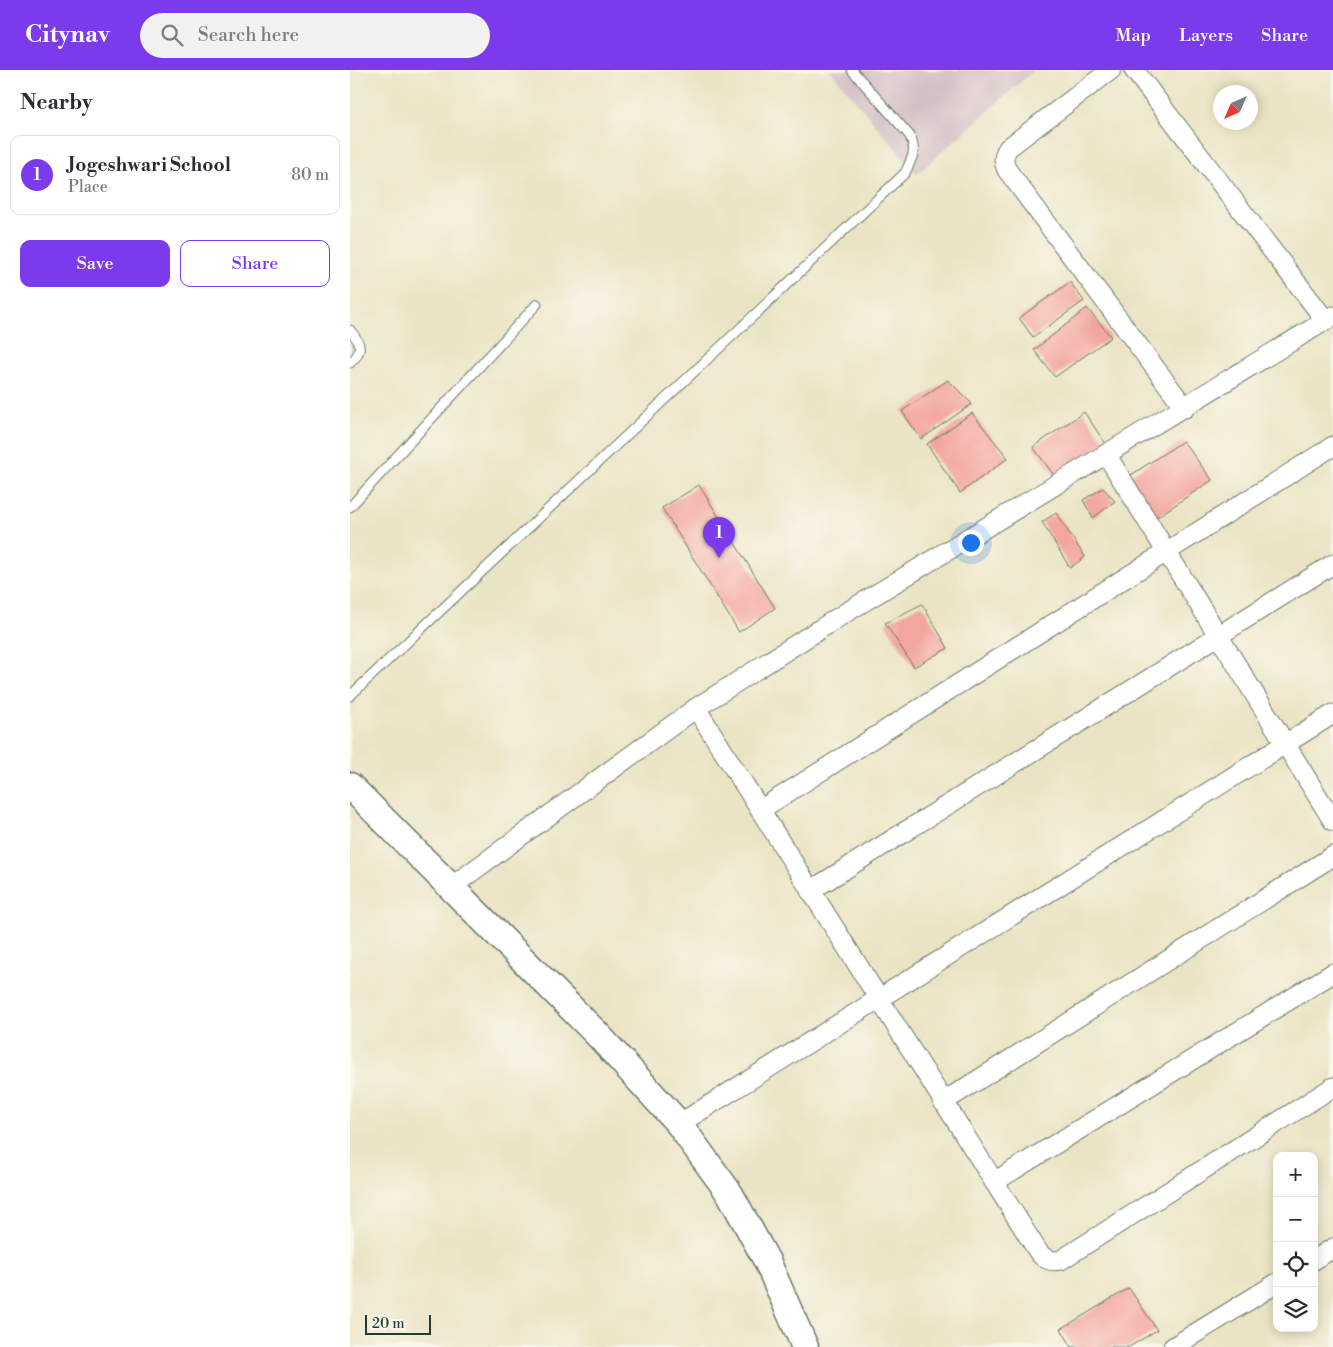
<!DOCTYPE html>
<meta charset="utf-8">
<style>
body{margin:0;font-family:"Libre Bodoni",serif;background:#f2f2f3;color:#2b2b33}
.controls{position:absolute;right:15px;bottom:15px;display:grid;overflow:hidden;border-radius:10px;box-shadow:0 2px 12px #0003}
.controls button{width:45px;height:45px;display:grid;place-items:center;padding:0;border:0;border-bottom:1px solid #e1e1e2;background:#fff;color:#2b2b33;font:25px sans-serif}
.compass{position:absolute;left:863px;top:15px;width:45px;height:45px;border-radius:50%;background:#fff;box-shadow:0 2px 12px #0003;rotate:225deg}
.scale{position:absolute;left:15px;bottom:12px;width:66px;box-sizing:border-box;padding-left:5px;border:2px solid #1f3d34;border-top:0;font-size:14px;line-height:18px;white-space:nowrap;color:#1f3d34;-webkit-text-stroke:4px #fbf7ec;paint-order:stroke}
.you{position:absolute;left:620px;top:472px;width:18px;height:18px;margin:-12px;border:4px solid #fff;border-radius:50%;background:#1a73e8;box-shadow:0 0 0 8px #1a73e833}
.badge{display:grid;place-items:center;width:32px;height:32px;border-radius:50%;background:#7c3aed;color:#fff;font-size:16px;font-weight:700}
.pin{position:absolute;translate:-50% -41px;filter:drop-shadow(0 1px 2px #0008)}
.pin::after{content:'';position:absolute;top:26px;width:18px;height:15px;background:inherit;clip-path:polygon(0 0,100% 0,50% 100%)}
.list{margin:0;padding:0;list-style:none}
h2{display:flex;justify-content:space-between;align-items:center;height:65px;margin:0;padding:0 20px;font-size:21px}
h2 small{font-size:16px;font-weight:400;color:#7c7c81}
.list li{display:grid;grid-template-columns:32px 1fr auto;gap:15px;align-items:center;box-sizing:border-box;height:80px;margin:0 10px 10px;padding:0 10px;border:1px solid #e1e1e2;border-radius:10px}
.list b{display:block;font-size:19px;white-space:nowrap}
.list p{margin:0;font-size:16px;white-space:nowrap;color:#7c7c81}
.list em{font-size:16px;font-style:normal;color:#7c7c81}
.actions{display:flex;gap:10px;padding:15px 20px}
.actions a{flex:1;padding:11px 0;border:1px solid #7c3aed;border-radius:10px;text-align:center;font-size:18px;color:#7c3aed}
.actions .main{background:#7c3aed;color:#fff}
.icon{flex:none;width:28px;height:28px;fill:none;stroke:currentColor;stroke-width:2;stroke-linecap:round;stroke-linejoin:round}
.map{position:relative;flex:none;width:983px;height:1277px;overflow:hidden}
header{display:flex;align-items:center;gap:30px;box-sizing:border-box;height:70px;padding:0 25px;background:#7c3aed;color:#fff}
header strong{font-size:24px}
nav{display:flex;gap:28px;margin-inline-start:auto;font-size:18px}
.search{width:350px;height:45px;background:#f2f2f3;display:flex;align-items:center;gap:12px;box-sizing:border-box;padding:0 18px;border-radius:28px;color:#7c7c81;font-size:19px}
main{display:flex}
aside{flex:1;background:#fff}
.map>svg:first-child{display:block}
.industrial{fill:#d2bec3}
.building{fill:#f3a69f}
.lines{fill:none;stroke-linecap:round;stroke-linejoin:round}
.service-casing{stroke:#676;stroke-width:11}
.minor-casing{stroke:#676;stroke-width:21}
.secondary-casing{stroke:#676;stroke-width:29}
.service{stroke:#fff;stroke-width:9}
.minor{stroke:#fff;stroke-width:19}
.secondary{stroke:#fff;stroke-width:26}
</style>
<header>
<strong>Citynav</strong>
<div class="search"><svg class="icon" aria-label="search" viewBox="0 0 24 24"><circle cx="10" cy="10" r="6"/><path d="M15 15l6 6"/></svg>Search here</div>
<nav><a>Map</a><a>Layers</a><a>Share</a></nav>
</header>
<main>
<aside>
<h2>Nearby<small></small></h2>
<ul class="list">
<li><span class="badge">1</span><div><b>Jogeshwari School</b><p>Place</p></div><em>80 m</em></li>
</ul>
<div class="actions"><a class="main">Save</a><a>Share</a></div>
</aside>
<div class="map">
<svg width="983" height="1277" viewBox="0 0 983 1277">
<rect width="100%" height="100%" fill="#fbf7ec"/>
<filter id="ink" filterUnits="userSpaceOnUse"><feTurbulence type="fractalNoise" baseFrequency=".02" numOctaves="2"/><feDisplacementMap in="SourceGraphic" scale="10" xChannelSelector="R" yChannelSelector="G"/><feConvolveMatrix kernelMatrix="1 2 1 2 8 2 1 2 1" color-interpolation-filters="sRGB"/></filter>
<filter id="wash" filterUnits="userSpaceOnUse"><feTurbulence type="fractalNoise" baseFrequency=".0096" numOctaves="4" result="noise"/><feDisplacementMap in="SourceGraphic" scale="20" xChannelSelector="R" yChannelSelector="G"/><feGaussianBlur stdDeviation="1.12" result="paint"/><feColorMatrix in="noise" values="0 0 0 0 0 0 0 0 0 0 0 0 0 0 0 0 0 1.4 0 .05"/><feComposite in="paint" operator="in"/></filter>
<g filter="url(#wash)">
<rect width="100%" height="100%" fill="#ebe4c4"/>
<path class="industrial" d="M480 0H684L567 104Z"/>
<g id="blocks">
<g class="building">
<path d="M720 212 734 231 683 267 669 248Z"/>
<path d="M737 238 761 267 705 307 684 280Z"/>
<path d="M598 310 622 334 571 369 552 341Z"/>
<path d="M734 342 758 377 706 408 683 377Z"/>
<path d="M622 343 658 388 610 423 577 374Z"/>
<path d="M833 371 862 410 804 449 778 407Z"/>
<path d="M349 415 425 538 389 562 312 438Z"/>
<path d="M753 418 765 431 743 448 733 430Z"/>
<path d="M706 443 735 487 720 498 692 452Z"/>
<path d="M572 534 598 578 564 597 535 553Z"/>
<path d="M779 1218 807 1260 779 1277H722L711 1259Z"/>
</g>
</g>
</g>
<g filter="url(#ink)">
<use href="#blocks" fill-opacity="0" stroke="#676" stroke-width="1"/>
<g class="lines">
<g class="service-casing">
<g id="service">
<path d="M0 260C11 273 14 281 0 293"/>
<path d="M0 437 187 234"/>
<path d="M0 626 555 103C562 88 567 82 560 66L502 0"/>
</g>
</g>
<g class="minor-casing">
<g id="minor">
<path d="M761 0 658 78C653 86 653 91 657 100L835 338"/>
<path d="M784 0 976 251"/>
<path d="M756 384 983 751"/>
<path d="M346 638 689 1183C696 1190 701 1192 711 1190L983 1017"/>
<path d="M410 740 983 376"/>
<path d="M101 817 346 638 492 545 983 246"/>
<path d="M460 821 983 494"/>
<path d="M593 1032 983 786"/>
<path d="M329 1054 983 644"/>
<path d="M644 1112 983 903"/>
<path d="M964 1190 983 1178"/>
<path d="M823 1277 927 1213"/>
</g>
</g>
<g class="secondary-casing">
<path id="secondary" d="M0 716 249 966 329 1054 380 1124 417 1191 455 1277"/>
</g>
<use href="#service" class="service"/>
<use href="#minor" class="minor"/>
<use href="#secondary" class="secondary"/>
</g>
</g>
</svg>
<div class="controls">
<button>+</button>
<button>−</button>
<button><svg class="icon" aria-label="locate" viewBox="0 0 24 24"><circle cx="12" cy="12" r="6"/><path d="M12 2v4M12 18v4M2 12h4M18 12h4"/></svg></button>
<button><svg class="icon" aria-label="layers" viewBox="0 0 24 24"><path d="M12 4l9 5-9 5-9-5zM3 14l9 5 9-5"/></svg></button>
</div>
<svg class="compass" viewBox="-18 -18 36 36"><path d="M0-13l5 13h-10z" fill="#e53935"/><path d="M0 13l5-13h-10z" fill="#7c7c81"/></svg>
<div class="scale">20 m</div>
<div class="you"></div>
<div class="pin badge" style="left:369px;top:488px">1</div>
</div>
</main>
